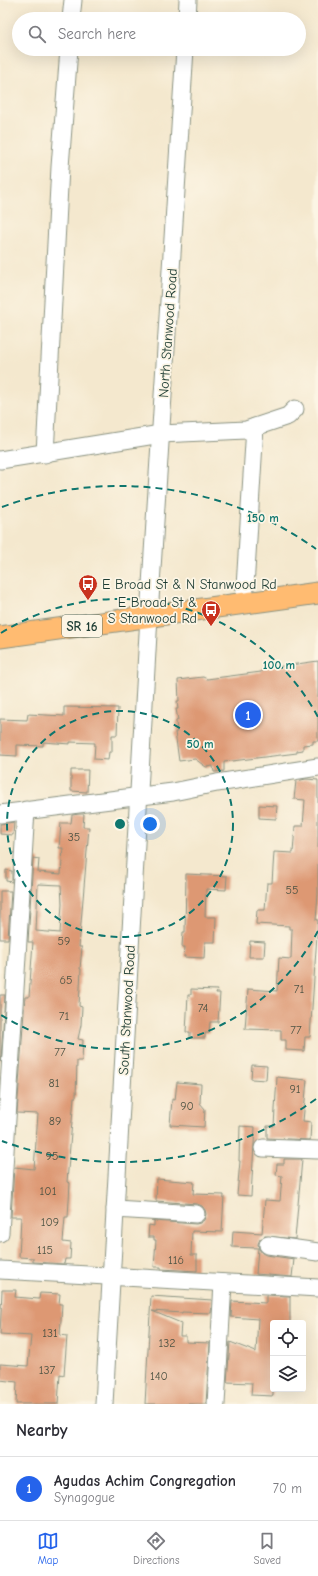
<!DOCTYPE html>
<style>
body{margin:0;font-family:"Comic Neue",sans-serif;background:#f7f7f7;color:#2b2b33}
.controls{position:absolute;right:12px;bottom:12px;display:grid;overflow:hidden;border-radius:4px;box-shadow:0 4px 16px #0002}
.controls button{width:36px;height:36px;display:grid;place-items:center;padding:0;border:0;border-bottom:1px solid #e1e1e2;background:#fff;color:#2b2b33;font:20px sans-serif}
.you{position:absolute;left:150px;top:824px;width:14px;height:14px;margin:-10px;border:3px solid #fff;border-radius:50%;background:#1a73e8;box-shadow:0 0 0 6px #1a73e833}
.badge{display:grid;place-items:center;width:26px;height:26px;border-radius:50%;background:#2563eb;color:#fff;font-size:13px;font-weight:700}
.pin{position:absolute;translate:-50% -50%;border:2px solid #fff;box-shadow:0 1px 4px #0006}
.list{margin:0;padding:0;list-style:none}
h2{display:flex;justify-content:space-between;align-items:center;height:52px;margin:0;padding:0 16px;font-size:17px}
h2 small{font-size:13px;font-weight:400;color:#7c7c81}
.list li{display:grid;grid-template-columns:26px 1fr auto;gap:12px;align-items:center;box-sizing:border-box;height:64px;padding:0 16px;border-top:1px solid #e1e1e2}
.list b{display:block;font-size:15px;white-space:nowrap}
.list p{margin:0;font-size:13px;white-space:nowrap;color:#7c7c81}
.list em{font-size:13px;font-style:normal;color:#7c7c81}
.icon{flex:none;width:22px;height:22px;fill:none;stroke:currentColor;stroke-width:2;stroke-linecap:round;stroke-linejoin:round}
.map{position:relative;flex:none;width:318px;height:1404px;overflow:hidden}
.search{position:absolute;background:#fff;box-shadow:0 4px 16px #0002;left:12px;right:12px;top:12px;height:44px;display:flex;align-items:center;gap:10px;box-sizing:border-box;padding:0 14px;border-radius:22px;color:#7c7c81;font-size:15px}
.sheet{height:116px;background:#fff}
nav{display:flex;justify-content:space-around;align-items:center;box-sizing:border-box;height:56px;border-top:1px solid #e1e1e2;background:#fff;font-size:11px;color:#7c7c81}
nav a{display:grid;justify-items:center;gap:2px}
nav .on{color:#2563eb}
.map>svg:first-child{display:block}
.building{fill:#dd9873;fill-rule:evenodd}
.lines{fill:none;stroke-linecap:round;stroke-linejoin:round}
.minor-casing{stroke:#8a9281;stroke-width:19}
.major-casing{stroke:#8a9281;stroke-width:23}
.minor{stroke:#fff;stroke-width:17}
.major{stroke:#ffbb71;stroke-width:21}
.ring{fill:none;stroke:#0f766e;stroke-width:2;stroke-dasharray:7 5}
.labels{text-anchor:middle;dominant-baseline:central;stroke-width:3.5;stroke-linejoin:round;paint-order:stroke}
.number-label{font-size:12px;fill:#4e5444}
.shield{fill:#fcf5e5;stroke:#617469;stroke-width:1}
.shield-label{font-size:13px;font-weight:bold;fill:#1f3d34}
.street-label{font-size:14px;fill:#1f3d34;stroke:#fcf5e5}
.poi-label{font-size:14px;fill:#1f3d34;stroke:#fcf5e5;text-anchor:start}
.centre{fill:#0f766e;stroke:#fcf5e5;stroke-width:2}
.ring-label{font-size:12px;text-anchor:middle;font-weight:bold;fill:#0f766e;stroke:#fcf5e5;stroke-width:3.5;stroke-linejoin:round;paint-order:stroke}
</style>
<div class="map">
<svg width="318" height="1404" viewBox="0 0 318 1404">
<rect width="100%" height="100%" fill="#fcf5e5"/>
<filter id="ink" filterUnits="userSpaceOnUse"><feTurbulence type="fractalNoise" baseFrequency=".025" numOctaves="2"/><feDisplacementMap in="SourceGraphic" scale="8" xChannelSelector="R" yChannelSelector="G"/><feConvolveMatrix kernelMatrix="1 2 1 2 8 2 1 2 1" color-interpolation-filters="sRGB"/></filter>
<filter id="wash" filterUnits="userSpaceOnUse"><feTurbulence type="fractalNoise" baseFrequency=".012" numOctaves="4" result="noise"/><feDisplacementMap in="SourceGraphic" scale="16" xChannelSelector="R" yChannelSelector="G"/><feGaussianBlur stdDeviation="0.9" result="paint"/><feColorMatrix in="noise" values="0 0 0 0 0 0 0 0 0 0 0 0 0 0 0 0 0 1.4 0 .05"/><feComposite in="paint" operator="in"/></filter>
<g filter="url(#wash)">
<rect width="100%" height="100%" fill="#f4e8ce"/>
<g id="blocks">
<g class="building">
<path d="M318 661V741H313V744L303 745V750L297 751V753L224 762V771L214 772 213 766 206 767 195 759 179 761 175 732H177L176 721 178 720 176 709H178L177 701H179L178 680 203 677 207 679 261 672 262 669Z"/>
<path d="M64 707 118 708 117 735H112V752H109L108 760 94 759 95 743 70 742V744L43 742V746L17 745V756L0 755V719L27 720 28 714 64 716Z"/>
<path d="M71 770H88L87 792 71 791Z"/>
<path d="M306 779 318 780V894L316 920H318L310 1037H305L304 1051 286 1050V1040H281V1030L245 1029 248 989 277 991 279 958 291 959 292 929H289V926L256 924 257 910H265L267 883H272L274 852 293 853 295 826H303L305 800 294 799 296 781Z"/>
<path d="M259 805 277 806 276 819 259 818Z"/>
<path d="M79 814H84L83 827H89L79 947H82L80 969H81L79 1006 82 1007 81 1025 78 1039 83 1040 82 1061H77L76 1097H74L67 1182 70 1183 68 1217H65L63 1242 71 1243 70 1259H65L64 1264 33 1262V1258L19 1257 21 1217H11L14 1167 34 1169 38 1114 17 1113 25 997H29L33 942H28L33 858 39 859 38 872 61 874 63 848H59L61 823H71L72 815ZM38 884 61 885 62 904 60 933 36 931Z"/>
<path d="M14 822 13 835 0 834V824Z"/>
<path d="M6 870 12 871V882L6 881Z"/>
<path d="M186 874 227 876 226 890 206 889 205 917H216L215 942H205L204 958 184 957 185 947H182L183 932H185Z"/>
<path d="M0 891H11L8 939H0Z"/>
<path d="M250 941 265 942 264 957H249Z"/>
<path d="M191 989 217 990 216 993H220L218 1022H210L209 1033H205V1038H190V1032H186L188 995H191Z"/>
<path d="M0 995H5L1 1061H0Z"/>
<path d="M252 1065 267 1066 266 1080 251 1079Z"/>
<path d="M277 1077 307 1080 303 1121 311 1122 310 1140 267 1138V1126H274Z"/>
<path d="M177 1082 201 1084 200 1103 205 1109 204 1127 170 1125 172 1099 175 1100Z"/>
<path d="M240 1126 255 1127 251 1196 237 1195 240 1161H239Z"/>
<path d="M284 1159H302L295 1239 265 1236 260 1239 258 1244 259 1249 262 1253 266 1255 294 1259 292 1277 256 1274 258 1248 232 1247 233 1231 262 1233 265 1200 280 1201 282 1176 276 1175 277 1164H284Z"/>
<path d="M157 1179 194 1182 193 1194 224 1195 222 1232 192 1231 191 1255H197V1271L161 1269V1267H154L156 1240H154V1237H148L149 1225 154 1226V1221L196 1224 200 1223 204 1220 206 1214 205 1210 202 1206 197 1204 156 1201Z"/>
<path d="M2 1290H16L15 1297 39 1299 40 1293 60 1294 59 1304H62L60 1335 67 1336 64 1375 60 1374 58 1404H16L17 1382 0 1380V1364L28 1366 31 1336 0 1334Z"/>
<path d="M266 1295 290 1296V1323H273V1396L251 1395 252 1383 227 1382 230 1342 256 1352 258 1319 231 1317 232 1301 266 1303Z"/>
<path d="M151 1296 212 1300 211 1313 182 1312V1313L152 1311 181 1323 180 1336H186V1342L210 1343 206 1404H145Z"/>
</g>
</g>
</g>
<g filter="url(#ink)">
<use href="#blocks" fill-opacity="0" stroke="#8a9281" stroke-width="1"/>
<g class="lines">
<g class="minor-casing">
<g id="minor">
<path d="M71 19 73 0"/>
<path d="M187 19 188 0"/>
<path d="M45 454 60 167 69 49"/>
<path d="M0 460 161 434 246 430 288 416 295 409"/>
<path d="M244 603 255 427"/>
<path d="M0 814 173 792 217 783 318 767"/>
<path d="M263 1148 318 1150"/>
<path d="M115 1209 196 1214"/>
<path d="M0 1233 26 810"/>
<path d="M268 1245 318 1252"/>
<path d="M0 1270 318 1288"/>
<path d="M104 1404 149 616 185 49"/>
<path d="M216 1404 223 1283"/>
</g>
</g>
<g class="major-casing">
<path id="major" d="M0 637 318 593"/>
</g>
<use href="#minor" class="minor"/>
<use href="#major" class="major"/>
</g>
</g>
<g class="ring">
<circle cx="120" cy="824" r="113"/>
<path d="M318 931A225 225 0 0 1 1 1015M1 633A225 225 0 0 1 318 717"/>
<path d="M316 1099A338 338 0 0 1 2 1141M2 507A338 338 0 0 1 316 549"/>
</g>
<defs>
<g id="bus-pin" transform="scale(1)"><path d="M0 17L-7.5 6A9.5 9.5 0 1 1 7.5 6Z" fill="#c8321e" stroke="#fcf5e5"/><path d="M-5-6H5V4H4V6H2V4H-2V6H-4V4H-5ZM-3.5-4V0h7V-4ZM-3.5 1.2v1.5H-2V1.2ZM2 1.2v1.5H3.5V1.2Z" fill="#fff"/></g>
</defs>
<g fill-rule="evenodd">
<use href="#bus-pin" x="88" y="584"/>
<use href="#bus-pin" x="211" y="610"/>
</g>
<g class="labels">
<g class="number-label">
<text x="74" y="837">35</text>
<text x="292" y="890">55</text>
<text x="64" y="941">59</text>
<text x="66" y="980">65</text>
<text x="299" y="989">71</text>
<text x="203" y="1008">74</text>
<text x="64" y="1016">71</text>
<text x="296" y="1030">77</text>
<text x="60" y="1052">77</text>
<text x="54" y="1083">81</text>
<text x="295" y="1089">91</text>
<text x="187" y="1106">90</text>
<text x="55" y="1121">89</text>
<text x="52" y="1156">95</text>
<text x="48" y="1191">101</text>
<text x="50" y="1222">109</text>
<text x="45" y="1250">115</text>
<text x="176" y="1260">116</text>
<text x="50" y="1333">131</text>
<text x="167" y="1343">132</text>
<text x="47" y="1370">137</text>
<text x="159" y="1376">140</text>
</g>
<rect class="shield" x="62" y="615" width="40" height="22" rx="3"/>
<g class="shield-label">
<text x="82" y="626">SR 16</text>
</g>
<g class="street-label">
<text transform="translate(168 333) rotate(-86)">North Stanwood Road</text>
<text transform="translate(127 1010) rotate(-87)">South Stanwood Road</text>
</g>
<g class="poi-label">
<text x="102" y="584">E Broad St &amp; N Stanwood Rd</text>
<text x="197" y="602" text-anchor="end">E Broad St &amp;<tspan x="197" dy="16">S Stanwood Rd</tspan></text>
</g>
</g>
<circle cx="120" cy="824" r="6" class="centre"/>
<g class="ring-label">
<text x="263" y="522">150 m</text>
<text x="279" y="669">100 m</text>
<text x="200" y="748">50 m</text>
</g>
</svg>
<div class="controls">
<button><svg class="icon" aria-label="locate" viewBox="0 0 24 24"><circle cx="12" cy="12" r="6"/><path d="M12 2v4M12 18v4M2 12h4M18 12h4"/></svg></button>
<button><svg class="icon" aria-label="layers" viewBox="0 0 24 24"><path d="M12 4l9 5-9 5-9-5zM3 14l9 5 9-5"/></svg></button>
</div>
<div class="you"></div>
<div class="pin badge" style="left:248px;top:715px">1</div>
<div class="search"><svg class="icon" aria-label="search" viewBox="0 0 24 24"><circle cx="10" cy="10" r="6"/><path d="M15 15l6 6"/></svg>Search here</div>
</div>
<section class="sheet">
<h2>Nearby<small></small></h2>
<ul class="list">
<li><span class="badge">1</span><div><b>Agudas Achim Congregation</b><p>Synagogue</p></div><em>70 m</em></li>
</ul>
</section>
<nav>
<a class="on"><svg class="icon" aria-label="map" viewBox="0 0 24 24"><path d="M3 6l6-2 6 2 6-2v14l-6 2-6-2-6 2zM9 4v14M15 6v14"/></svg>Map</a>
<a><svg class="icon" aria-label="directions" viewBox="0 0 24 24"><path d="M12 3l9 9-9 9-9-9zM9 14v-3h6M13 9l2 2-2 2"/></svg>Directions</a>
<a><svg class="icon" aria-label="saved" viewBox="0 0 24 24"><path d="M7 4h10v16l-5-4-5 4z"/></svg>Saved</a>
</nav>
